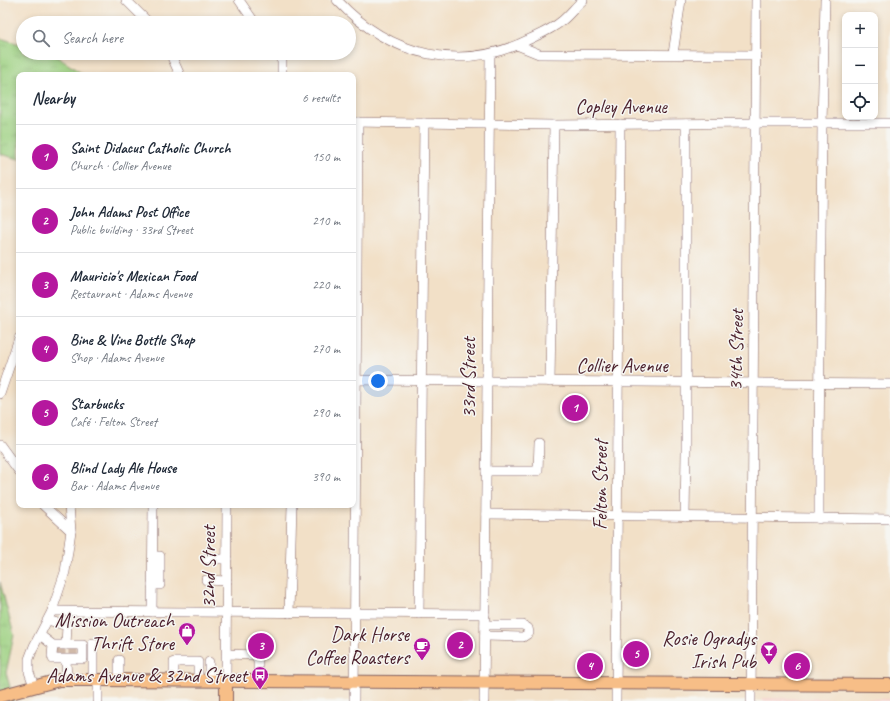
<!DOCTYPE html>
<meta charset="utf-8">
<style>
body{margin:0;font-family:Caveat,sans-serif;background:#f6f6f7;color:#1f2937}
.controls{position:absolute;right:12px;top:12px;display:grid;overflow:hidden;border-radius:8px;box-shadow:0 2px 6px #0003}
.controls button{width:36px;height:36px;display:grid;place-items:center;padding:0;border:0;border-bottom:1px solid #e0e1e3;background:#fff;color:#1f2937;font:20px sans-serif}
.you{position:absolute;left:378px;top:381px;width:14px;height:14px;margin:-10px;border:3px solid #fff;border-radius:50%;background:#1a73e8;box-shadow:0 0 0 6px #1a73e833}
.badge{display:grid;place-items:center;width:26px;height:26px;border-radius:50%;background:#b5179e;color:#fff;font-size:13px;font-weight:700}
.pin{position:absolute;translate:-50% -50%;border:2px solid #fff;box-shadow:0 1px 4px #0006}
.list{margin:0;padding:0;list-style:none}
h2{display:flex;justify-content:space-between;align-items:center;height:52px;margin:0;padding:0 16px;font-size:17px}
h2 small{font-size:13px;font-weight:400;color:#747a83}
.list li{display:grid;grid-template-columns:26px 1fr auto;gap:12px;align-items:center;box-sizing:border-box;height:64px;padding:0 16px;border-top:1px solid #e0e1e3}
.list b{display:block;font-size:15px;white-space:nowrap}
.list p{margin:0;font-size:13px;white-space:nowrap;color:#747a83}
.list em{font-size:13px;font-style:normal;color:#747a83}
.icon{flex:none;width:22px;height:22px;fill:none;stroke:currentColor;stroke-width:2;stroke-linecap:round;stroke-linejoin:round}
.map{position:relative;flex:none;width:890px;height:701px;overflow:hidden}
.search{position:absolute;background:#fff;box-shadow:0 2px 6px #0003;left:16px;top:16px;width:340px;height:44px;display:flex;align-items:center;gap:10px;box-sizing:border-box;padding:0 14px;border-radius:22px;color:#747a83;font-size:15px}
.panel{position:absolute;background:#fff;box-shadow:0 2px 6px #0003;left:16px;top:72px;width:340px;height:436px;border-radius:8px}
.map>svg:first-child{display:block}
.built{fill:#f7d0cb}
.grass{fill:url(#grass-tufts);stroke:#737856}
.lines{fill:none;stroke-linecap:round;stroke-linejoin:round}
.minor-tunnel{stroke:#d0b9a8;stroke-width:9;stroke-dasharray:9 4.5;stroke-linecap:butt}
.minor-casing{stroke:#856362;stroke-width:10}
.major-casing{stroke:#856362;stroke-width:14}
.minor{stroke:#fff;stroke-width:9}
.major{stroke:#f7be87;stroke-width:12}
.labels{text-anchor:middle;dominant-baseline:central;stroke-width:3;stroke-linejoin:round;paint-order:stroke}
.street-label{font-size:20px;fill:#4a1f2b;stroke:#f6f6f2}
.poi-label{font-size:20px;fill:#4a1f2b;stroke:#f6f6f2;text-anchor:end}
</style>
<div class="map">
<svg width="890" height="701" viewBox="0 0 890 701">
<defs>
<pattern id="grass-tufts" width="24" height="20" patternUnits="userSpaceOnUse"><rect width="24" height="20" fill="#9cd080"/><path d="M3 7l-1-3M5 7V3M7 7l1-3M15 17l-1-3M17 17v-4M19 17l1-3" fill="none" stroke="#88b26f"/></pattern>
</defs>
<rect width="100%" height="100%" fill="#f6f6f2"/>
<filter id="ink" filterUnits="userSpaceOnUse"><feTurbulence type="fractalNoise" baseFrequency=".025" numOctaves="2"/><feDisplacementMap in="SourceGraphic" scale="8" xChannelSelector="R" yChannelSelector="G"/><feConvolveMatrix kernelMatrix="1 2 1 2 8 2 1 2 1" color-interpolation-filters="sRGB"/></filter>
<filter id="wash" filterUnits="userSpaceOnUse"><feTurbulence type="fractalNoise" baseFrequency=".012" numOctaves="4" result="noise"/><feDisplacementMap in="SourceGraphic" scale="16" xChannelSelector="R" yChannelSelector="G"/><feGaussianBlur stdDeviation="0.9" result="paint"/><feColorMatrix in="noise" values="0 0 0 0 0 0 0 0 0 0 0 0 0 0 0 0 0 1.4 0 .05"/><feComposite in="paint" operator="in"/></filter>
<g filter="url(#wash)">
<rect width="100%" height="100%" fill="#f2e0c7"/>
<path class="built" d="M762 698 890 699V701H762Z"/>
<g class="grass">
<path d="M0 38 23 45V53L53 54 84 75H19V159L0 154Z"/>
<path d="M0 582 14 635 6 673 14 701H0Z"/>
</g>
</g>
<g filter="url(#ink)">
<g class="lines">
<g class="minor-tunnel">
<path d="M61 658V650"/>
<path d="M73 658V650"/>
</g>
<g class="minor-casing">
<g id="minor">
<path d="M126 0 149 23"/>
<path d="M239 0 255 23"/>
<path d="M337 0C390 57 462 74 532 38 543 33 554 28 563 20 570 14 576 6 583 0"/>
<path d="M517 45 539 54 756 55"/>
<path d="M170 53 180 75"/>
<path d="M277 53 282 61V75"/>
<path d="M673 54 681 0"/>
<path d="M353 122 554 125 756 123H890"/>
<path d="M353 380 890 384"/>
<path d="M550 382 554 125"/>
<path d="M0 394 19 338"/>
<path d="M0 445 19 471"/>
<path d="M486 471H538L539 443"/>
<path d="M43 505 71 531"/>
<path d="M486 514 890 519"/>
<path d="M685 517 686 452V124"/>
<path d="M819 519V455L822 124 825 0"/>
<path d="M206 559H227"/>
<path d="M206 580 227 581"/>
<path d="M152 585H160V556H153"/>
<path d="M52 611 485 614"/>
<path d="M152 612 153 505"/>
<path d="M289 613 292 505"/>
<path d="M419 614 424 123"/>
<path d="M48 620 67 626 66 645"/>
<path d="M40 635 53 645H83V659H53L52 656 53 645"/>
<path d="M485 636 523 637 529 633 528 628 523 625H485"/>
<path d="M227 654 255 655 258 660V680"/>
<path d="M66 660 67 680"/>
<path d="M209 662V680"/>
<path d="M93 680V643"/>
<path d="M119 680V660"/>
<path d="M174 680V662H198V680"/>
<path d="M226 680 227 505"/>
<path d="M34 686 29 672V659L34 646 52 611 65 572 71 531 69 505"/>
<path d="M98 701V680"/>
<path d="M354 701 358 122"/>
<path d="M484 701 490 55"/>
<path d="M616 701 620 124"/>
<path d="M751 701 756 0"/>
</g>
</g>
<g class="major-casing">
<g id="major">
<path d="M226 680V701"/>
<path d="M0 696 59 680H98L890 685"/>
</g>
</g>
<use href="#minor" class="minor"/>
<use href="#major" class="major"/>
</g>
</g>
<defs>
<g id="shop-pin" transform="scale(0.9)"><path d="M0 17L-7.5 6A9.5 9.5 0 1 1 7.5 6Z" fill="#b5179e" stroke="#f6f6f2"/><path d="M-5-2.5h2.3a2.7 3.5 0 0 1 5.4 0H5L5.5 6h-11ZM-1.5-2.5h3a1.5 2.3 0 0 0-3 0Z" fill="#fff"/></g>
<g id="cafe-pin" transform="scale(0.9)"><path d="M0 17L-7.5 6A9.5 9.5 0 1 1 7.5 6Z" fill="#b5179e" stroke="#f6f6f2"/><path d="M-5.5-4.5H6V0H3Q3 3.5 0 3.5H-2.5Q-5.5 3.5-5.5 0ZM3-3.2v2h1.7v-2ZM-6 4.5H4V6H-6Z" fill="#fff"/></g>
<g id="bar-pin" transform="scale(0.9)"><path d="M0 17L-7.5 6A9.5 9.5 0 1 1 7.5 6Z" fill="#b5179e" stroke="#f6f6f2"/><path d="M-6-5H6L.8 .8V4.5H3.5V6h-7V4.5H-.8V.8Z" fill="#fff"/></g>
<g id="bus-pin" transform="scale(0.9)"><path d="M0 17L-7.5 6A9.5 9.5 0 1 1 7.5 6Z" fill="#b5179e" stroke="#f6f6f2"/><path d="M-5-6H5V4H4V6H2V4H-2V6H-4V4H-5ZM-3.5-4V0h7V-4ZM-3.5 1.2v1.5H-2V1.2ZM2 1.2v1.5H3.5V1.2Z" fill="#fff"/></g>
</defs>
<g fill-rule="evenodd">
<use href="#shop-pin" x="187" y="631"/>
<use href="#cafe-pin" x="422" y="646"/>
<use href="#bar-pin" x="769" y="650"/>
<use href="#bus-pin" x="260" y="675"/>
</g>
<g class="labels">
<g class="street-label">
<text x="621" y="106">Copley Avenue</text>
<text transform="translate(736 350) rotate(-89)">34th Street</text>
<text x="622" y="365">Collier Avenue</text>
<text transform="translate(468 378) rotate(-90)">33rd Street</text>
<text transform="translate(600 485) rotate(-90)">Felton Street</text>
<text transform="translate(208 567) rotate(-90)">32nd Street</text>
</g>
<g class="poi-label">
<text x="174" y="620">Mission Outreach<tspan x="174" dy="23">Thrift Store</tspan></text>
<text x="409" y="634">Dark Horse<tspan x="409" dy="23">Coffee Roasters</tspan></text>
<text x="756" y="638">Rosie Ogradys<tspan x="756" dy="23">Irish Pub</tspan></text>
<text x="247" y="675">Adams Avenue &amp; 32nd Street</text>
</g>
</g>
</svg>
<div class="controls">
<button>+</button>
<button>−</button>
<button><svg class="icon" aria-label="locate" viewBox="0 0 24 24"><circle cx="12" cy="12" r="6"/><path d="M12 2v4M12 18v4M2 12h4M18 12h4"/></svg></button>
</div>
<div class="you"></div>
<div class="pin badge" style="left:575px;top:408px">1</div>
<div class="pin badge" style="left:460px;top:645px">2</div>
<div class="pin badge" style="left:261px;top:646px">3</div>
<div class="pin badge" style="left:590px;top:666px">4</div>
<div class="pin badge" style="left:636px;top:654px">5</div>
<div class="pin badge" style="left:797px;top:666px">6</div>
<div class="search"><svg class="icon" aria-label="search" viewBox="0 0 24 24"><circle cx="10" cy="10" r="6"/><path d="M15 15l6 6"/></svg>Search here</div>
<section class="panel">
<h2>Nearby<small>6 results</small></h2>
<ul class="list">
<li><span class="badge">1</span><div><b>Saint Didacus Catholic Church</b><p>Church · Collier Avenue</p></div><em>150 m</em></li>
<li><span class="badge">2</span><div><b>John Adams Post Office</b><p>Public building · 33rd Street</p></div><em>210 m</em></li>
<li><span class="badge">3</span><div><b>Mauricio's Mexican Food</b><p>Restaurant · Adams Avenue</p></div><em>220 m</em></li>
<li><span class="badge">4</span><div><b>Bine &amp; Vine Bottle Shop</b><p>Shop · Adams Avenue</p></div><em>270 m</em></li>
<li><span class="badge">5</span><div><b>Starbucks</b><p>Café · Felton Street</p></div><em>290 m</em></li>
<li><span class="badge">6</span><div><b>Blind Lady Ale House</b><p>Bar · Adams Avenue</p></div><em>390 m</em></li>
</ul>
</section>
</div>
